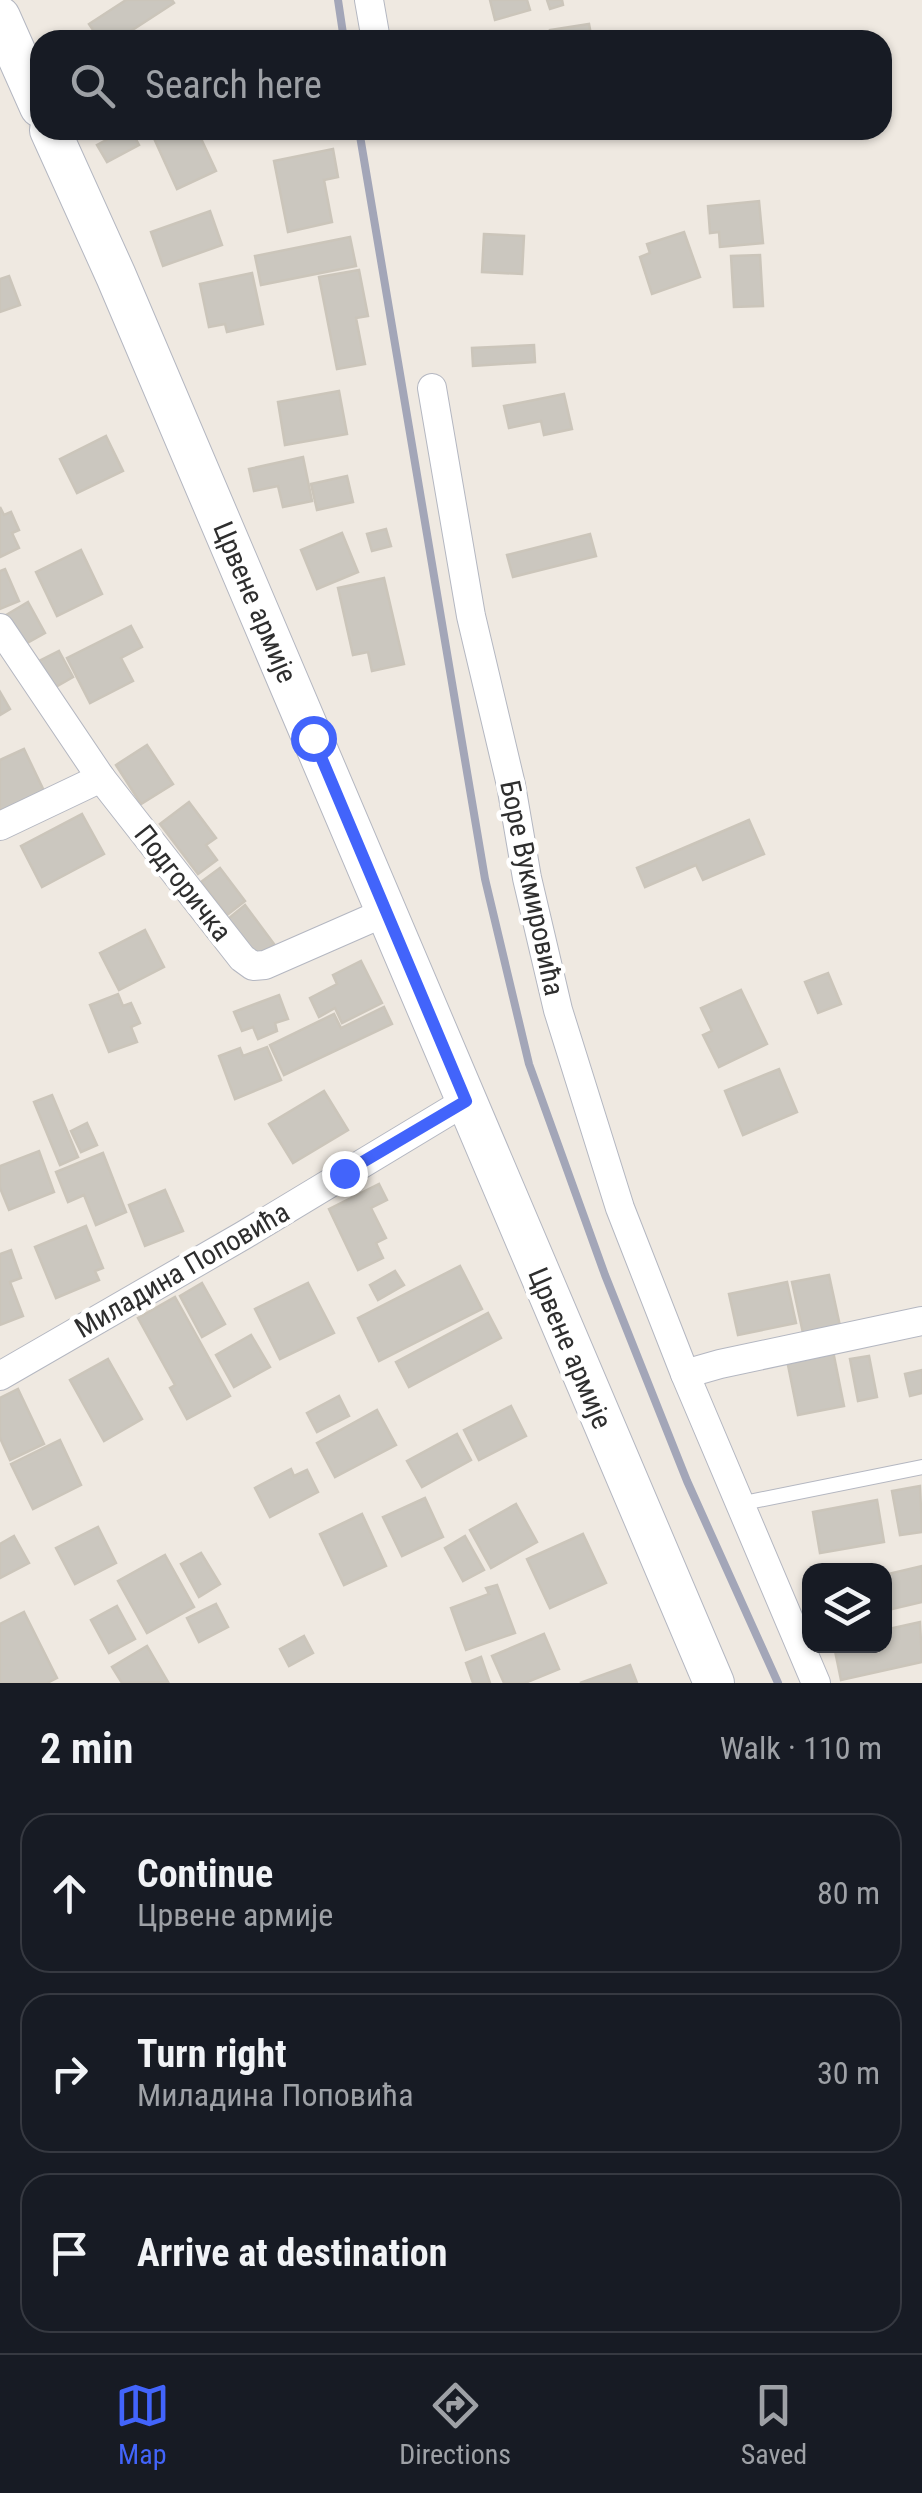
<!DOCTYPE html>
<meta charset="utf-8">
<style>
body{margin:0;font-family:"Roboto Condensed",sans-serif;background:#242831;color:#f1f3f6}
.controls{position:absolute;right:30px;bottom:30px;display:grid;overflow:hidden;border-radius:20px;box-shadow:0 2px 8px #0004}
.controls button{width:90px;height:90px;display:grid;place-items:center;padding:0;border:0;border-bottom:2px solid #363941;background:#171b24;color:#f1f3f6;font:50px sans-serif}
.stop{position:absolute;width:30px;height:30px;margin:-22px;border:8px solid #4264fb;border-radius:50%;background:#fff}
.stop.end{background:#4264fb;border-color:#fff;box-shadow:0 2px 10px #0008}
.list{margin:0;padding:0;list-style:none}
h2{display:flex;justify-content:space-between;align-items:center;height:130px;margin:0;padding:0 40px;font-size:42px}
h2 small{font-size:32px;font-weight:400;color:#9ea1a6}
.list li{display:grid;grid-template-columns:65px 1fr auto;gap:30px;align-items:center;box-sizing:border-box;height:160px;margin:0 20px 20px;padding:0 20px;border:2px solid #363941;border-radius:30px}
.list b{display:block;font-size:38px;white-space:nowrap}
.list p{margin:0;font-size:32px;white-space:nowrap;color:#9ea1a6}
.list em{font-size:32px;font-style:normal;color:#9ea1a6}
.icon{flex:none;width:55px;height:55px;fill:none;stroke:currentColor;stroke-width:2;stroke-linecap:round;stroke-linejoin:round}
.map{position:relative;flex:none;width:922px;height:1683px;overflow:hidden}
.search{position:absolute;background:#171b24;box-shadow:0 2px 8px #0004;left:30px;right:30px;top:30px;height:110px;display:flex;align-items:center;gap:25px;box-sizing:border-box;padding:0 35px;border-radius:30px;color:#9ea1a6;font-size:38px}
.sheet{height:670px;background:#171b24}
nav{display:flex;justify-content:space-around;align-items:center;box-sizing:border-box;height:140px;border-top:2px solid #363941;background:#171b24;font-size:28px;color:#9ea1a6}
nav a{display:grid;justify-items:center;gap:5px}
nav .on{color:#4264fb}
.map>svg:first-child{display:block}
.building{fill:#cbc7bf;stroke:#cbc5ba;stroke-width:2.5}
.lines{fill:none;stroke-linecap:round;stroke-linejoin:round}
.lane-casing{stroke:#b4b7c1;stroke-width:16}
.street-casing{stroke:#b4b7c1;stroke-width:30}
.secondary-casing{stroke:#b4b7c1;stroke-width:42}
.lane{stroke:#fff;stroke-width:14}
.street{stroke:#fff;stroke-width:28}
.secondary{stroke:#fff;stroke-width:40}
.rail{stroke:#a3a6b8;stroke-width:8}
.route{stroke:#4264fb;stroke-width:12}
.labels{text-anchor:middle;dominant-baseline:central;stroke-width:9;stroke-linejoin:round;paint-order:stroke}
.street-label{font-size:28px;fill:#2e2e2e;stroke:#fff}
</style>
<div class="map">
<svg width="922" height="1683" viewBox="0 0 922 1683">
<rect width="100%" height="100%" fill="#efe9e1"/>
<g class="building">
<path d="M126 0H172L174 3 117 40H100L89 24Z"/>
<path d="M490 0H527L530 10 495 20Z"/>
<path d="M547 0H562L563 5 550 9Z"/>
<path d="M589 24 592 40H551L550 30Z"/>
<path d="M125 130H131L139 145 107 162 97 145Z"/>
<path d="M162 130H197L216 171 177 189 152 134Z"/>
<path d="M333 149 338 177 324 180 332 222 288 232 274 161Z"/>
<path d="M759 201 763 243 720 247 719 232 710 233 708 206Z"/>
<path d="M210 211 222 245 163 266 151 232Z"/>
<path d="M684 232 700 277 652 294 640 257 650 253 647 244Z"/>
<path d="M484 234 524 236 522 274 482 272Z"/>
<path d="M350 237 356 266 261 285 255 256Z"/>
<path d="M760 255 763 306 734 307 731 256Z"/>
<path d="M359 270 368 316 356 318 365 364 337 369 319 277Z"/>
<path d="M252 273 263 324 227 332 225 324 209 327 200 284Z"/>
<path d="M9 276 20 305 0 312V279Z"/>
<path d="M534 345 535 362 473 366 472 348Z"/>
<path d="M339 391 347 434 285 445 278 402Z"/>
<path d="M564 394 572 429 544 435 541 421 509 428 504 406Z"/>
<path d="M106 436 123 471 77 493 60 459Z"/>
<path d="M303 457 312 501 283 507 278 486 254 491 249 469Z"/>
<path d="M347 476 353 502 317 510 311 484Z"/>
<path d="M0 507 4 515 11 512 19 530 12 533 19 548 0 557Z"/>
<path d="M386 529 391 546 372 551 367 534Z"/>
<path d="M342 533 358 572 317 589 301 550Z"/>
<path d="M590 534 596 556 513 577 507 555Z"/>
<path d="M81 550 102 594 57 616 36 572Z"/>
<path d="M5 569 19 601 0 609V571Z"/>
<path d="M384 578 404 664 372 671 368 652 353 655 338 588Z"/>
<path d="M28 602 45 633 18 648 1 618Z"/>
<path d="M131 626 142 647 121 658 133 681 90 703 67 658Z"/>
<path d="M59 651 73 677 52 689 37 662Z"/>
<path d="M0 692 10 709 0 715Z"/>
<path d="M147 745 173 784 141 804 116 765Z"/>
<path d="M24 749 44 791 0 811V760Z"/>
<path d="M189 802 216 838 206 845 217 860 198 874 160 824Z"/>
<path d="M82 814 104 854 42 887 21 846Z"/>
<path d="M749 820 764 854 703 880 696 865 645 887 637 868Z"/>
<path d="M220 868 245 901 227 915 201 882Z"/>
<path d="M245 905 274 944 257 957 228 919Z"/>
<path d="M145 930 164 967 119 990 100 953Z"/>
<path d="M361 961 382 1003 342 1023 335 1008 319 1017 310 998 337 984 333 975Z"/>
<path d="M828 973 841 1004 818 1013 805 982Z"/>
<path d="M741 990 767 1044 719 1067 703 1035 712 1031 701 1008Z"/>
<path d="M118 994 123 1006 131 1003 140 1023 131 1027 137 1042 109 1052 90 1005Z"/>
<path d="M279 995 288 1019 275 1023 277 1031 258 1039 253 1027 242 1031 234 1012Z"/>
<path d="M384 1007 392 1024 284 1075 270 1045 334 1014 341 1028Z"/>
<path d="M267 1047 281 1080 235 1099 219 1056 240 1048 243 1056Z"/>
<path d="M779 1069 797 1112 743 1135 725 1091Z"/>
<path d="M324 1091 348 1130 293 1163 269 1124Z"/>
<path d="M52 1095 78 1157 60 1165 34 1102Z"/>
<path d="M87 1123 97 1145 81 1152 71 1131Z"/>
<path d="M39 1151 54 1192 9 1210 0 1188V1166Z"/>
<path d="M103 1153 126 1212 96 1225 84 1195 68 1202 56 1172Z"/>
<path d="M379 1184 387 1200 371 1208 386 1238 376 1243 383 1258 358 1270 329 1209Z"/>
<path d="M165 1190 183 1231 145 1246 129 1205Z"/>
<path d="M86 1226 103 1268 95 1271 99 1280 56 1298 35 1247Z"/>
<path d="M11 1250 21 1278 10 1282 23 1316 0 1325V1254Z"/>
<path d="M460 1266 482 1309 379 1361 358 1318Z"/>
<path d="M395 1271 404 1285 378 1300 370 1285Z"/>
<path d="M829 1275 840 1326 803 1333 792 1282Z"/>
<path d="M787 1282 796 1323 738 1335 729 1294Z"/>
<path d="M202 1283 225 1324 202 1337 180 1296Z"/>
<path d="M308 1283 334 1333 280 1359 255 1309Z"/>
<path d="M175 1297 230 1396 187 1419 170 1388 175 1385 138 1318Z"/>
<path d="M488 1313 501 1338 409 1387 396 1362Z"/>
<path d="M251 1335 270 1367 234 1387 216 1355Z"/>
<path d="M833 1351 844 1406 798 1415 787 1360Z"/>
<path d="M869 1356 877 1397 858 1401 850 1359Z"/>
<path d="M108 1359 142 1419 104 1441 70 1380Z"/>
<path d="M922 1370V1393L910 1396 905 1374Z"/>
<path d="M18 1389 44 1444 10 1460 0 1438V1398Z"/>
<path d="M339 1396 349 1416 317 1432 307 1413Z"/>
<path d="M511 1406 526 1436 479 1460 464 1430Z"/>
<path d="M377 1410 396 1445 335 1477 317 1443Z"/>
<path d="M457 1434 471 1460 422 1487 407 1461Z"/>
<path d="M60 1440 81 1485 33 1509 11 1464Z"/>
<path d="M291 1469 294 1476 307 1470 318 1492 270 1517 255 1488Z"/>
<path d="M920 1486 922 1532 900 1535 892 1491Z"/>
<path d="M425 1498 443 1537 402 1556 383 1517Z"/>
<path d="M877 1500 884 1542 820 1553 813 1512Z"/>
<path d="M516 1504 537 1542 491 1568 470 1530Z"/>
<path d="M362 1514 386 1566 344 1585 320 1534Z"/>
<path d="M98 1527 116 1563 75 1584 56 1548Z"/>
<path d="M583 1534 606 1583 550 1608 527 1559Z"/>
<path d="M14 1536 29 1563 0 1578V1544Z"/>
<path d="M465 1536 484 1570 463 1581 445 1548Z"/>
<path d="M201 1553 220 1584 199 1597 181 1564Z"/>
<path d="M165 1555 194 1607 147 1633 118 1581Z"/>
<path d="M922 1566V1602L884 1611V1575Z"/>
<path d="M497 1585 515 1633 466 1650 451 1608 489 1594 486 1588Z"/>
<path d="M216 1604 228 1627 199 1642 187 1618Z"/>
<path d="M117 1606 135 1639 109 1653 91 1620Z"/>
<path d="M24 1612 57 1678 47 1683H0V1624Z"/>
<path d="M920 1622 922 1662 841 1680 834 1646H884V1630Z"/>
<path d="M544 1634 559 1669 525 1683H504L492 1656Z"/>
<path d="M304 1636 313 1653 289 1666 280 1649Z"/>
<path d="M147 1646 168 1682 122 1683 112 1667Z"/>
<path d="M481 1657 490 1683H473L466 1663Z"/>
<path d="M630 1665 637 1683H580Z"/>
</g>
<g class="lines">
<g class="lane-casing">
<path id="lane" d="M739 1504 922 1467"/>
</g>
<g class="street-casing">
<g id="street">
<path d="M369 0 376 40"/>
<path d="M432 388 471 616 511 785 527 878 558 1010 620 1208 685 1374 816 1683"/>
<path d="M0 628 101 778 242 958 253 966 265 965 386 912"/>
<path d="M0 826 101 778"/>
<path d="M685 1374 720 1364 922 1321"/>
<path d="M0 1376 244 1235 466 1101"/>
</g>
</g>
<g class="secondary-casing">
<g id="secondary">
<path d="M0 17 40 107"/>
<path d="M50 130 116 276 714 1683"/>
</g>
</g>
<use href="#lane" class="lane"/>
<use href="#street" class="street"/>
<use href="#secondary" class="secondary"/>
<g class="rail">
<path d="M338 0 344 40"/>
<path d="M359 130 485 879 529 1064 605 1275 687 1481 778 1683"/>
</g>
</g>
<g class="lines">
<path class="route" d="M313 738 466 1101 344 1173"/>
</g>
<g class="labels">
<g class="street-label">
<text transform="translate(255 602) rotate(67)">Црвене армије</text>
<text transform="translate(183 883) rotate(52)">Подгоричка</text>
<text transform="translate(532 888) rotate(78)">Боре Вукмировића</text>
<text transform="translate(182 1270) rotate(-30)">Миладина Поповића</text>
<text transform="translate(570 1348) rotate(67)">Црвене армије</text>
</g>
</g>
</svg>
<div class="controls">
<button><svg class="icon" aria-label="layers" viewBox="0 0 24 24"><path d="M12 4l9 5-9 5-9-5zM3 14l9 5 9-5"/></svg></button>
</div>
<div class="stop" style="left:313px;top:738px"></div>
<div class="stop end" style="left:344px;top:1173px"></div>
<div class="search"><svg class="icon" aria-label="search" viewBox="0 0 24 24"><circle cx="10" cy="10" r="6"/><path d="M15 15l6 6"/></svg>Search here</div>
</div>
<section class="sheet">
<h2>2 min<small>Walk · 110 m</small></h2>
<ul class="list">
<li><svg class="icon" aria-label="ahead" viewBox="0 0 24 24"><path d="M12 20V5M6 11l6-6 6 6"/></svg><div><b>Continue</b><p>Црвене армије</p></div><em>80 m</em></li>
<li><svg class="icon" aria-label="right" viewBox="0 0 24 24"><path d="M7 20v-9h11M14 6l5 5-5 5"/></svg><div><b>Turn right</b><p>Миладина Поповића</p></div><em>30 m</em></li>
<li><svg class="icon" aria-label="arrive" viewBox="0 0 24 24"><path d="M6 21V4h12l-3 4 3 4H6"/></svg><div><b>Arrive at destination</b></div></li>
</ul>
</section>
<nav>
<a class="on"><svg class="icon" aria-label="map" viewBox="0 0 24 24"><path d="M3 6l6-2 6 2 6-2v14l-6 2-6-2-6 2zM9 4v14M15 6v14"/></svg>Map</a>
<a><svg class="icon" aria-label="directions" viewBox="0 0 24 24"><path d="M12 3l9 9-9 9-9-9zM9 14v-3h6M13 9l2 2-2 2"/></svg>Directions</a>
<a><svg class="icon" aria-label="saved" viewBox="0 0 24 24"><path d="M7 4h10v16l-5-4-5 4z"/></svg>Saved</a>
</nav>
